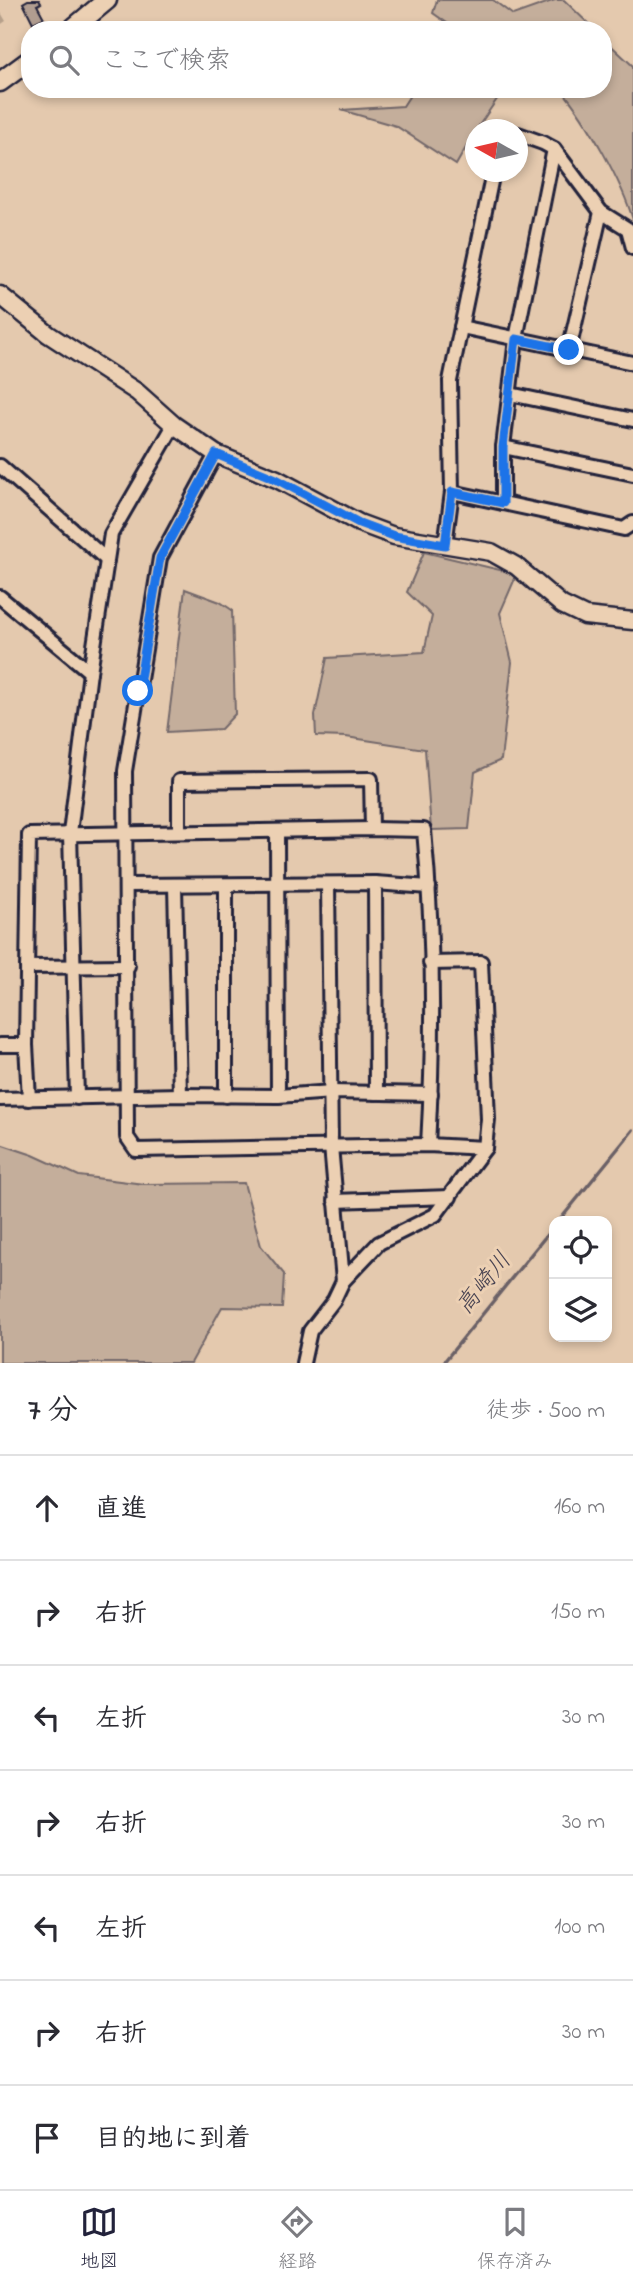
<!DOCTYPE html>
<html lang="ja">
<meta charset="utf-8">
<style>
body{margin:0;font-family:"Indie Flower","Klee One",sans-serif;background:#f2f2f3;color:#2b2b33}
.controls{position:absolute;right:21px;bottom:21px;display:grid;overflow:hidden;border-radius:14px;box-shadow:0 4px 10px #0003}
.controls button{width:63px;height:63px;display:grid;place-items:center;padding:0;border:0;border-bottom:2px solid #e1e1e2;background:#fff;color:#2b2b33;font:35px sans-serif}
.compass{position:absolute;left:465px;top:119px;width:63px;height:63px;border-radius:50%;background:#fff;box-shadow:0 4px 10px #0003;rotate:278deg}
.stop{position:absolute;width:21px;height:21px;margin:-16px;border:5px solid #1a73e8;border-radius:50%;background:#fff}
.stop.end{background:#1a73e8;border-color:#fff;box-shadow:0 2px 7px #0008}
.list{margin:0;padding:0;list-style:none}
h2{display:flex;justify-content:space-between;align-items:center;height:91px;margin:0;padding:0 28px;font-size:30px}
h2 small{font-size:23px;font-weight:400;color:#7c7c81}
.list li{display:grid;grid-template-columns:46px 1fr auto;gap:21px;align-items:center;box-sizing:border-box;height:105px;padding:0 28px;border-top:2px solid #e1e1e2}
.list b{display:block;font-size:26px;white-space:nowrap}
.list em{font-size:23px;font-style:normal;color:#7c7c81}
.icon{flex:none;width:38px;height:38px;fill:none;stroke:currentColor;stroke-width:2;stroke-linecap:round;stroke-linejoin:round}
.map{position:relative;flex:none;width:633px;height:1363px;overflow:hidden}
.search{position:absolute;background:#fff;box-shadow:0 4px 10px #0003;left:21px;right:21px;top:21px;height:77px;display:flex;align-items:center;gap:18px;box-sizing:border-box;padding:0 24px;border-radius:28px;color:#7c7c81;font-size:26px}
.sheet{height:826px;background:#fff}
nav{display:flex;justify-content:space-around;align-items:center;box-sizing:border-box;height:98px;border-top:2px solid #e1e1e2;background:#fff;font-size:19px;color:#7c7c81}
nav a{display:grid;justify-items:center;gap:4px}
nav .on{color:#22223b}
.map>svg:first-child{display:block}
.green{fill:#c4ae9b;stroke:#73686b;stroke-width:2}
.shadow{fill:#0003}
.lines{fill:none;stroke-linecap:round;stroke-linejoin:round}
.stream{stroke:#6b6166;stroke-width:3.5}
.building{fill:#b19d90;stroke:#22223b;stroke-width:2}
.minor-casing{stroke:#22223b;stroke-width:18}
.tertiary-casing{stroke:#22223b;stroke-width:21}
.secondary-casing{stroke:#22223b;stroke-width:23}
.minor{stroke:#ecd0b3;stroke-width:12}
.tertiary{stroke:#ecd0b3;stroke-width:16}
.secondary{stroke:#ecd0b3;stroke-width:18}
.route{stroke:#1a73e8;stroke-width:9}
.labels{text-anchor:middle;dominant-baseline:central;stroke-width:6;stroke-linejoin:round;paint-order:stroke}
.water-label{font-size:24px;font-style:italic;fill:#474251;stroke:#ecd0b3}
</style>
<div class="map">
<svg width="633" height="1363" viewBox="0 0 633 1363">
<rect width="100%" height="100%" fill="#e4c9ae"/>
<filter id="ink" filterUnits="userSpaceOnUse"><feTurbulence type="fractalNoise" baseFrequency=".0143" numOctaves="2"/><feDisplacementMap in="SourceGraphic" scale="14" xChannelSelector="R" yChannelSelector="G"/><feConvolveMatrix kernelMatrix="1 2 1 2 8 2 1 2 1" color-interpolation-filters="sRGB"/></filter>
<g filter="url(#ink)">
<g class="green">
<path d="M437 0H493L513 15 555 0H564L595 30H457L433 13Z"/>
<path d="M603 38 633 66V220C622 182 587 120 561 89H603Z"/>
<path d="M414 89H504L476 130 456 165 396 126 341 110 403 106Z"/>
<path d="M424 552 517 574 500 613 512 662 501 760 475 772 469 829 431 830 425 749 346 737 316 736 315 715 327 658 424 652 432 616 407 592Z"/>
<path d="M185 589 220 602 232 610 235 714 221 729 167 732Z"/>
<path d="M0 1144 33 1155 79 1176 144 1184 244 1183 261 1246 284 1274 282 1308 222 1307 191 1363H0Z"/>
</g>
<g class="shadow">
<path d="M32 0H39L41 5 38 7 44 21 37 24 25 3Z"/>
<path d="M0 11 6 21 0 25Z"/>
</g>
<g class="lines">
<g class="stream">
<path d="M559 1221 633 1130"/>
<path d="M443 1363 554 1226"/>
</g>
</g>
<path class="building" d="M28 0H39L41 3 37 5 44 18 33 23 23 3Z"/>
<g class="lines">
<g class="minor-casing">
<g id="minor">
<path d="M500 130H503"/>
<path d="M518 134 543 143 554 149 601 212 628 229 633 248"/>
<path d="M461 327 633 363"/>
<path d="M569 350 601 212"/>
<path d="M510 394 633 420"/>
<path d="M503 447 633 474"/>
<path d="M216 454 160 558 125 771 127 1137 136 1150 428 1145 485 1148"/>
<path d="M0 466 107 560"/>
<path d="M452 492 624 529 633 523"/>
<path d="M503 503V447L516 339 554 149"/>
<path d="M445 545 452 492 450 381 493 172"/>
<path d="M0 597 90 672"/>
<path d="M277 831 278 1096"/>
<path d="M179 832V781L371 779 372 829"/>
<path d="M375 883 376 1093"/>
<path d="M328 884 331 1146 343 1281"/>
<path d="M127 885 375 883 429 887"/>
<path d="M175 886 180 1095"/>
<path d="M226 886V1096"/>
<path d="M27 967 128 966"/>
<path d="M0 1045H26"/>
<path d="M77 1098 70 833 90 672 111 534 174 425"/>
<path d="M0 1099 180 1095 278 1096 332 1092 431 1094"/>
<path d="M29 1099 26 1045 29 835 372 829 424 830C434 934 434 1041 428 1145"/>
<path d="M335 1201 450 1197"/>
<path d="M303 1363 310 1331 334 1300 343 1281 379 1243 435 1215 485 1148 488 1119 481 962 430 963"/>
</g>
</g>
<g class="tertiary-casing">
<path id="tertiary" d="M0 295 48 334 137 392 174 425 216 454 277 479 359 523 394 536 491 552 516 566 562 605 585 616 633 621"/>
</g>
<g class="secondary-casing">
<g id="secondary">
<path d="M71 30 107 0"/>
<path d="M0 82 30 60"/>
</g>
</g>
<use href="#minor" class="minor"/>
<use href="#tertiary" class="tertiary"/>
<use href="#secondary" class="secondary"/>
</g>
</g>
<g class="lines" filter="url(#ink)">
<path class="route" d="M138 691 160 558 216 454 276 479 359 523 394 536 445 545 452 492 503 503V447L516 339 569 350"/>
</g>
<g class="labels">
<g class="water-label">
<text transform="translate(485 1284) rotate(-51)">高崎川</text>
</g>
</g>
</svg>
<div class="controls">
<button><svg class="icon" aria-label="locate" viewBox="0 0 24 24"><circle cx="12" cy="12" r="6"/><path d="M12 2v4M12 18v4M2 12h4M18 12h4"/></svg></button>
<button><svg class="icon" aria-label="layers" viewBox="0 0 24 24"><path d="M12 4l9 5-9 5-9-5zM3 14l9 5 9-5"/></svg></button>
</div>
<svg class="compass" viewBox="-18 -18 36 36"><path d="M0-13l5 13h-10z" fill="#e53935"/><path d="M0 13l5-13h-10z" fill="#7c7c81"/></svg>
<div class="stop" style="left:138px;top:691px"></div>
<div class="stop end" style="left:569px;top:350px"></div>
<div class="search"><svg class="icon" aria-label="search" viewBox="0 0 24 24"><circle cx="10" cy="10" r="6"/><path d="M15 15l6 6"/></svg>ここで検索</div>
</div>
<section class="sheet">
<h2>7 分<small>徒歩 · 500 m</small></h2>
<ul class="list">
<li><svg class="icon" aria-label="ahead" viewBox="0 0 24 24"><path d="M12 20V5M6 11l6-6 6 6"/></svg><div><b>直進</b></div><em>160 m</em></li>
<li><svg class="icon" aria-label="right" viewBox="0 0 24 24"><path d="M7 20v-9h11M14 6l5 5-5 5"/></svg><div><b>右折</b></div><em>150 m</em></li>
<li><svg class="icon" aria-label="left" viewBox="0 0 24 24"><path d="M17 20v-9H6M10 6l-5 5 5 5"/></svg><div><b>左折</b></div><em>30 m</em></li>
<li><svg class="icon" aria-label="right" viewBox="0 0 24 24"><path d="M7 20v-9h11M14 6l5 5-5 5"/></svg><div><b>右折</b></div><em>30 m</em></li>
<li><svg class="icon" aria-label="left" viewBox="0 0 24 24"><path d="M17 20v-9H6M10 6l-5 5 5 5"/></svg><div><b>左折</b></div><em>100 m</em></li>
<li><svg class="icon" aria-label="right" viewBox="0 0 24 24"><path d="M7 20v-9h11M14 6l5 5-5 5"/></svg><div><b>右折</b></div><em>30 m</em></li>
<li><svg class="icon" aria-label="arrive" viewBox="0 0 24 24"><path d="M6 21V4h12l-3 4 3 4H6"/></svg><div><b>目的地に到着</b></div></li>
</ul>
</section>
<nav>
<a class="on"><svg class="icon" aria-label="map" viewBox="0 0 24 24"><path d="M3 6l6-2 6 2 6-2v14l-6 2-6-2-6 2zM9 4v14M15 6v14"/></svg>地図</a>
<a><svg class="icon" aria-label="directions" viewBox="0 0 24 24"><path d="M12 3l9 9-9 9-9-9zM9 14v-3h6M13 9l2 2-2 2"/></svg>経路</a>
<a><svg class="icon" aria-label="saved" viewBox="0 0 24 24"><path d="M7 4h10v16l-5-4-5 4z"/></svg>保存済み</a>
</nav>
